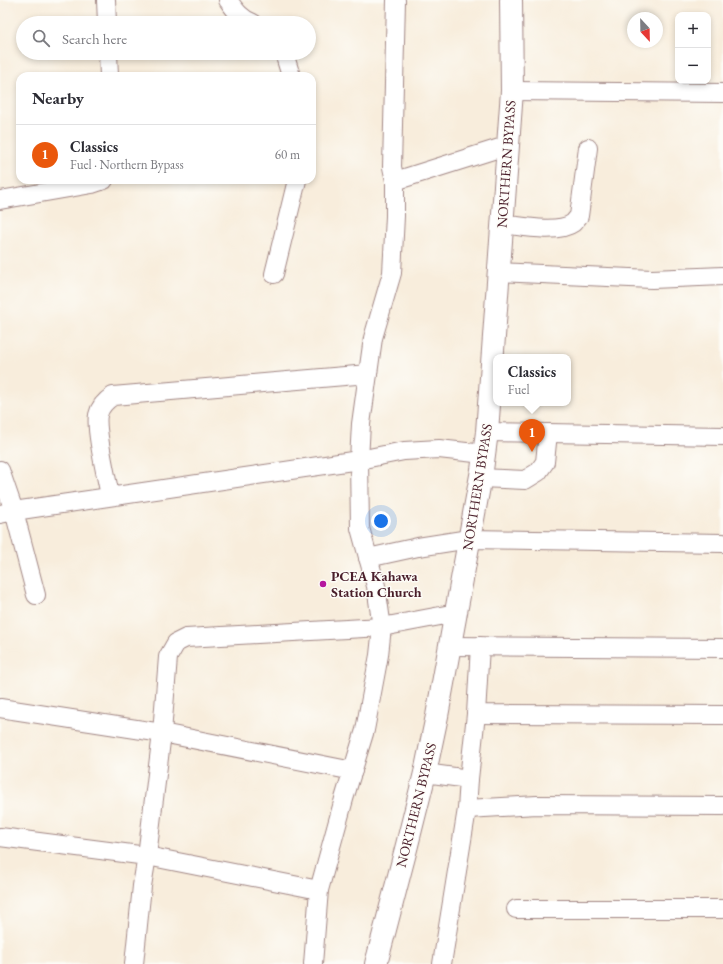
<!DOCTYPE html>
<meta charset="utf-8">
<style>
body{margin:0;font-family:"EB Garamond",serif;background:#f7f7f7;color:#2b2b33}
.controls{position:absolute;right:12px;top:12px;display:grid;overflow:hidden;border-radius:8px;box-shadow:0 2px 6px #0003}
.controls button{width:36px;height:36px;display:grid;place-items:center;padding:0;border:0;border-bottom:1px solid #e1e1e2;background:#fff;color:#2b2b33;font:20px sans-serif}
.compass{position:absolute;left:627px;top:12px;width:36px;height:36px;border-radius:50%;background:#fff;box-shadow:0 2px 6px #0003;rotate:158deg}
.you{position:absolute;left:381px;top:521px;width:14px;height:14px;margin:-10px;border:3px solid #fff;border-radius:50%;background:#1a73e8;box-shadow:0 0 0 6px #1a73e833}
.badge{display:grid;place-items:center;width:26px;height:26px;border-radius:50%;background:#ea580c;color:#fff;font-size:13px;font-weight:700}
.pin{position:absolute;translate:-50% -33px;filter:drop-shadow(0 1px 2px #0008)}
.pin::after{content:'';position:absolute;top:21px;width:14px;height:12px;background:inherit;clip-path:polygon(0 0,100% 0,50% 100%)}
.popup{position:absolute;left:493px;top:354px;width:78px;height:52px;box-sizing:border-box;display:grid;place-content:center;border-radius:8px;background:#fff;filter:drop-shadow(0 1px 3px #0005);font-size:13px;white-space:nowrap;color:#7c7c81}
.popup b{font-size:15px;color:#2b2b33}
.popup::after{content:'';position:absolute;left:50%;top:100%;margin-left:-8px;border:8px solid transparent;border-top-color:#fff}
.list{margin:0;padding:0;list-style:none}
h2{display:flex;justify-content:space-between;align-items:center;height:52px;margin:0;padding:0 16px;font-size:17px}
h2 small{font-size:13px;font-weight:400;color:#7c7c81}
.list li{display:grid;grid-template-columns:26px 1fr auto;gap:12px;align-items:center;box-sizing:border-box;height:60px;padding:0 16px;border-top:1px solid #e1e1e2}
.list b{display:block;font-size:15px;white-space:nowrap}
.list p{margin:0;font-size:13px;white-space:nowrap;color:#7c7c81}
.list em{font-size:13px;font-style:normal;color:#7c7c81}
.icon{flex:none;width:22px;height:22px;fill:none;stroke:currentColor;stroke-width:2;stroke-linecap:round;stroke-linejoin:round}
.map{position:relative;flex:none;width:723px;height:964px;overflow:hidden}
.search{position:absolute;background:#fff;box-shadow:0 2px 6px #0003;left:16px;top:16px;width:300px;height:44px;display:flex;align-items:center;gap:10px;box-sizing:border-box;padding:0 14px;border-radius:22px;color:#7c7c81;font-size:15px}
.panel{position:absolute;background:#fff;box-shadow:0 2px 6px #0003;left:16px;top:72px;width:300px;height:112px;border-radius:12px}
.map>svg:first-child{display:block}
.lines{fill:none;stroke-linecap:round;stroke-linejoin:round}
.minor-casing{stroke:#a18684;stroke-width:20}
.major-casing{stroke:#a18684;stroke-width:24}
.minor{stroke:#fff;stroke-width:18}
.major{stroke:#fff;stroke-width:22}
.poi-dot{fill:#b5179e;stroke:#fdfcf7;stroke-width:1.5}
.labels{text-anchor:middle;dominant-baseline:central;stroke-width:3;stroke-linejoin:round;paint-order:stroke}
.street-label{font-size:14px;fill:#4a1f2b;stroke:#fdfcf7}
.poi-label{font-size:14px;font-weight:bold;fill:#4a1f2b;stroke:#fdfcf7;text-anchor:start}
</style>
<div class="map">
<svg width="723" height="964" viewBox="0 0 723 964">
<rect width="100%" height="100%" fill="#fdfcf7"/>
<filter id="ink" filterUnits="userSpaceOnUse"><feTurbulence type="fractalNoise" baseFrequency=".025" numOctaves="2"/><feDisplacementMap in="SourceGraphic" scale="8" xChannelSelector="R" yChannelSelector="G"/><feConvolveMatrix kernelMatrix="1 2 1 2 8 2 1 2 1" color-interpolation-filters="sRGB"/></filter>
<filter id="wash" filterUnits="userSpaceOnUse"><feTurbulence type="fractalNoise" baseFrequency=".012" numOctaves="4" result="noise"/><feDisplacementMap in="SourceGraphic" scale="16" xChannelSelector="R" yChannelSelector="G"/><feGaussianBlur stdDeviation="0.9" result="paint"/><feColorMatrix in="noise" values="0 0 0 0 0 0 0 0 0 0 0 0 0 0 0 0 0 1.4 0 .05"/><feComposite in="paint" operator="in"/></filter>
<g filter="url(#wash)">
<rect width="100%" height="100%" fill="#f8eddc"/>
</g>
<g filter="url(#ink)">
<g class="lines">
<g class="minor-casing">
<g id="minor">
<path d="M106 0 107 23"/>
<path d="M228 0C235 10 241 19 253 23"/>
<path d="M108 53 109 76"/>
<path d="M284 53 291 76"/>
<path d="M512 91 723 93"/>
<path d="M395 181 509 145"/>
<path d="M0 200 92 184 104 180"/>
<path d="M502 224C520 226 558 234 573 223 575 221 577 218 579 216L588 148"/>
<path d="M498 272 652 279 723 276"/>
<path d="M274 274 297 180"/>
<path d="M487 432 723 436"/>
<path d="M0 470 14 511 359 460 404 451 439 449 484 454"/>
<path d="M480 478 525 480 538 472 545 462 548 433"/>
<path d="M110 496C107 479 95 430 98 415 100 406 105 401 113 396L368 374"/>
<path d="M0 514 14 511 36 595"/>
<path d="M368 558 418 547 469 539 723 543"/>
<path d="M450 646 723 648"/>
<path d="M480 646 476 714 723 715"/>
<path d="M0 708 162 733 353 771"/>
<path d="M425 773 469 779"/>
<path d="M467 809 537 805 723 806"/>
<path d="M0 837 147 856 319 890"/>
<path d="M516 909H723"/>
<path d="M134 964 142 886 147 856 162 733 168 657 176 643 186 638 382 627 456 613"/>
<path d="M313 964 319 890 344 799 365 730 379 655 382 627 380 614 376 586 360 528 359 460 361 424 373 338 392 273 395 216V181L392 167 396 0"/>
<path d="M442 964 467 809 469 779 476 714"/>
</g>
</g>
<g class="major-casing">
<path id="major" d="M376 964 407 845 425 773 437 716 482 470 487 432 512 91 511 0"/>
</g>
<use href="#minor" class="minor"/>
<use href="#major" class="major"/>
</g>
</g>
<circle class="poi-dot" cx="323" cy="584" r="4"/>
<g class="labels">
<g class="street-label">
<text transform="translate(506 164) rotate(-86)">NORTHERN BYPASS</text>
<text transform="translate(477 487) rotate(-81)">NORTHERN BYPASS</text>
<text transform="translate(416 805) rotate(-76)">NORTHERN BYPASS</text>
</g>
<g class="poi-label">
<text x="331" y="576">PCEA Kahawa<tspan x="331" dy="16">Station Church</tspan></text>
</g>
</g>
</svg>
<div class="controls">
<button>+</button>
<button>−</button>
</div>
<svg class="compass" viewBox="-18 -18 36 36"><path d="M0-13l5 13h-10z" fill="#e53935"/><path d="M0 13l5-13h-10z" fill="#7c7c81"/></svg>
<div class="you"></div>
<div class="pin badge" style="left:532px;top:452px">1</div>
<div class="popup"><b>Classics</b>Fuel</div>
<div class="search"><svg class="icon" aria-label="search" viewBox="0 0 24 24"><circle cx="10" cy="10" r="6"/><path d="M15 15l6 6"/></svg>Search here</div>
<section class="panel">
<h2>Nearby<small></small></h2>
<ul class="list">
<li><span class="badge">1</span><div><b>Classics</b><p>Fuel · Northern Bypass</p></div><em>60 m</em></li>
</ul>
</section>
</div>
